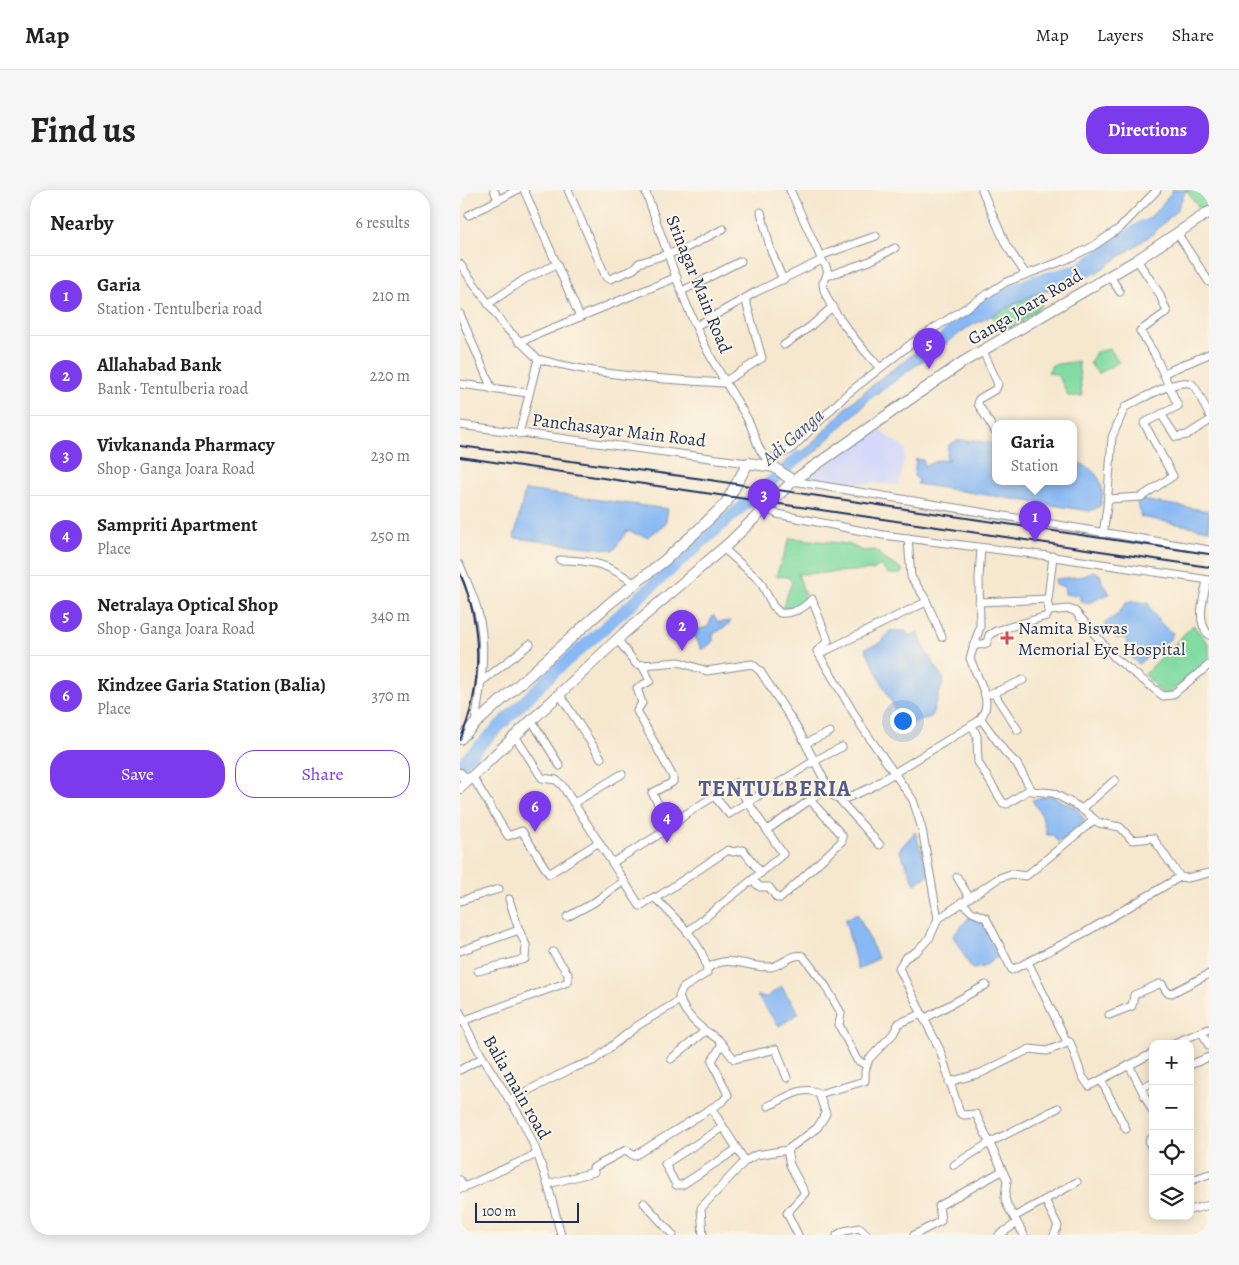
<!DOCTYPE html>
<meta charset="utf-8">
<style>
body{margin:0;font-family:Alegreya,serif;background:#f6f6f6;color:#222}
.controls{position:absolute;right:15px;bottom:15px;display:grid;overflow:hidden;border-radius:10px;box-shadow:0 2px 12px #0003}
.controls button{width:45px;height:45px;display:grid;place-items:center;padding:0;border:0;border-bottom:1px solid #e0e0e0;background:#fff;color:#222;font:25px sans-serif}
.scale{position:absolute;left:15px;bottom:12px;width:104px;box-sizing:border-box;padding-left:5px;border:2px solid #1b2f5e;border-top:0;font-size:14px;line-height:18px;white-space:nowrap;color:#1b2f5e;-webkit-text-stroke:4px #fcf5e5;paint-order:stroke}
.you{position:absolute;left:442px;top:530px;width:18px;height:18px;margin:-12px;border:4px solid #fff;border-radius:50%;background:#1a73e8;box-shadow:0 0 0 8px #1a73e833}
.badge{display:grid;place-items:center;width:32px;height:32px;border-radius:50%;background:#7c3aed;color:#fff;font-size:16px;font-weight:700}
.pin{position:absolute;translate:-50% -41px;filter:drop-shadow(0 1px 2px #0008)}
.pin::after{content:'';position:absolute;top:26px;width:18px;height:15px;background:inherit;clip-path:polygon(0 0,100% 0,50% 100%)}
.popup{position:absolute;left:532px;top:230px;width:85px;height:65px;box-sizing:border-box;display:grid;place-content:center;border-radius:10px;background:#fff;filter:drop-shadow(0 1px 4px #0005);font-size:16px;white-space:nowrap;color:#767676}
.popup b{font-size:19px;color:#222}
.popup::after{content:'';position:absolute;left:50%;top:100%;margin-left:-10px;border:10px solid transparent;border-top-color:#fff}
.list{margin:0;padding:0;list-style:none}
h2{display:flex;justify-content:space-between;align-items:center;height:65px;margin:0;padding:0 20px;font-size:21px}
h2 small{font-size:16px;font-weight:400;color:#767676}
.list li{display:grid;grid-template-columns:32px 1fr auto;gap:15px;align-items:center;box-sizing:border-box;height:80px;padding:0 20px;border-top:1px solid #e0e0e0}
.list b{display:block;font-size:19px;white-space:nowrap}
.list p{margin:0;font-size:16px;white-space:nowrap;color:#767676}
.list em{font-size:16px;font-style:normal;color:#767676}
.actions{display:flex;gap:10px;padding:15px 20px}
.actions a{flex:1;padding:11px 0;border:1px solid #7c3aed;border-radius:20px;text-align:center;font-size:18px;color:#7c3aed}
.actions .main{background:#7c3aed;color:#fff}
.icon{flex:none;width:28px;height:28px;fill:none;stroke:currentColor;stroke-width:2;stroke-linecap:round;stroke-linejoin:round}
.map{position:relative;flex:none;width:749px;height:1045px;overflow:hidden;border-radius:20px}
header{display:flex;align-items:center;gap:30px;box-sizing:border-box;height:70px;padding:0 25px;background:#fff;border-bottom:1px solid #e0e0e0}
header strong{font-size:24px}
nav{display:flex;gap:28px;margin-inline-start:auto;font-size:18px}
.intro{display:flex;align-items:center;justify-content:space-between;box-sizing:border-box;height:120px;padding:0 30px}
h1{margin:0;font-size:35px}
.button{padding:12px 22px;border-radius:20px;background:#7c3aed;color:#fff;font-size:18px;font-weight:700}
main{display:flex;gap:30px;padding:0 30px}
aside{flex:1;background:#fff;border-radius:20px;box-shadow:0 2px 12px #0003}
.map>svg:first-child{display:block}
.built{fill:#d4d8f9}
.green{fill:#82dca2;stroke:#4e8680}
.water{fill:#88b9f4;stroke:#5274a9}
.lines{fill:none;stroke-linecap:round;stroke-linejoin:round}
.river{stroke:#88b9f4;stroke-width:12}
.street-casing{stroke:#888c96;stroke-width:9}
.secondary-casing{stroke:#888c96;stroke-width:12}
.street{stroke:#fff;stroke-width:7}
.secondary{stroke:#fff;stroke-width:10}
.rail{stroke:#1b2f5e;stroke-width:2}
.poi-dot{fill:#d1495b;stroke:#fcf5e5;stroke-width:2}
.labels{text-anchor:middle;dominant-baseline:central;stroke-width:4;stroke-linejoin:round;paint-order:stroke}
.street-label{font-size:18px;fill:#1b2f5e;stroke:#fcf5e5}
.poi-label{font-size:18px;fill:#1b2f5e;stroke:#fcf5e5;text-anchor:start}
.water-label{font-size:19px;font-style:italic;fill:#3c588b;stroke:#fcf5e5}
.district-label{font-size:22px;font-weight:bold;letter-spacing:1px;fill:#525a8e;stroke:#fcf5e5}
</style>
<header>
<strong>Map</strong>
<nav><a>Map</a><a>Layers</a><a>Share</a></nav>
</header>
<div class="intro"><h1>Find us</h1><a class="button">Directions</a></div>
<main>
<aside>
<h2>Nearby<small>6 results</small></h2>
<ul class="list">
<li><span class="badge">1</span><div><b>Garia</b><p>Station · Tentulberia road</p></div><em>210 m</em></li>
<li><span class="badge">2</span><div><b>Allahabad Bank</b><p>Bank · Tentulberia road</p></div><em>220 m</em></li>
<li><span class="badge">3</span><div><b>Vivkananda Pharmacy</b><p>Shop · Ganga Joara Road</p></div><em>230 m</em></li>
<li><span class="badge">4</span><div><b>Sampriti Apartment</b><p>Place</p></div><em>250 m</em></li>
<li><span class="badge">5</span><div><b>Netralaya Optical Shop</b><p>Shop · Ganga Joara Road</p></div><em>340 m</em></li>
<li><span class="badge">6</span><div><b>Kindzee Garia Station (Balia)</b><p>Place</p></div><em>370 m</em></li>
</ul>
<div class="actions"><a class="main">Save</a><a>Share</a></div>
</aside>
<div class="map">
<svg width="749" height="1045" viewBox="0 0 749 1045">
<rect width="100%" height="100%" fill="#fcf5e5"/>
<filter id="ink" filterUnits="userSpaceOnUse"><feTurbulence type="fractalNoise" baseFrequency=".02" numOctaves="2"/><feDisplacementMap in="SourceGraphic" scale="10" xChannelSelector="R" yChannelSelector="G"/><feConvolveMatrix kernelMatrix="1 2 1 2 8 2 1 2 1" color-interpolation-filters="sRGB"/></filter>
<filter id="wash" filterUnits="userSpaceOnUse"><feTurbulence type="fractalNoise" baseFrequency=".0096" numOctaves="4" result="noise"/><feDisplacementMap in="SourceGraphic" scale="20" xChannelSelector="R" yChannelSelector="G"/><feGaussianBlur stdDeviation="1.12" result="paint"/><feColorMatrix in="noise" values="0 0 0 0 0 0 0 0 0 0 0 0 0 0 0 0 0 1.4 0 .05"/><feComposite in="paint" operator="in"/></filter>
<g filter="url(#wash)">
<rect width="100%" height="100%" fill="#f6e8cf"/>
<path class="built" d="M419 240 446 259 439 295 343 290Z"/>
<g class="green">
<path d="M726 0H749V17L742 22Z"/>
<path d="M575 101 582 115 564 130 544 141 531 125Z"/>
<path d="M650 159 659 172 638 184 630 173 636 162Z"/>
<path d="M618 171 622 206H608L599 186 588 182 592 175Z"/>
<path d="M330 348 388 354 403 361 416 360 424 369 443 380 440 384H428L420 375 413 380 338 384 347 412 322 419 332 392 328 387 316 386Z"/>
<path d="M733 435 749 454V469L705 507 685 484Z"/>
</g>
<g class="water">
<path d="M713 0H726L717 20 694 43 636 83 610 95 575 104 507 138 410 209 354 263 334 278 323 276 350 256 389 215 416 192 472 150 504 133 536 110 622 77 646 64 669 46 699 19Z"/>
<path d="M509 250 505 254 512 250 536 254V291H614V272C635 276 648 294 640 316L630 321 457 294 459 291 454 286 456 269 463 270 465 276 479 270H489V268L486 270 489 255 496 251Z"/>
<path d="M65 300 208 319 205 335 187 347 167 341 154 360 54 348Z"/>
<path d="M676 309 749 321V340L681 327Z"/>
<path d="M633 381 640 384 642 393 648 400 649 404 626 414 620 410V406L605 404 604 396 596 395 595 389 625 386Z"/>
<path d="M673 411 688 413C692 423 703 438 713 443L710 449 678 474 670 466 666 449 660 447 657 449 644 434 658 424 666 413Z"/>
<path d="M253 425 258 432 271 431 267 436 253 444V452L242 460 232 441 248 437Z"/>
<path d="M430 441H446L449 446 458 443 467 463 484 490 471 527 448 534 447 527 439 528 405 458 419 454Z"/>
<path d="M590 605 617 619 625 631 617 641 598 652 593 645H587L582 626 572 610Z"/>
<path d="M455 642 469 685 455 694 439 660Z"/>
<path d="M397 723 418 768 398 780 385 730Z"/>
<path d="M511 725 524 729 541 764 523 777 512 779 493 746Z"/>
<path d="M321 796 339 823 319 836 297 806 307 807Z"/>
</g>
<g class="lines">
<g class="river">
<path d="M485 147 527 113 574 91 618 80 683 36"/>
<path d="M0 575 92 484 340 266"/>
</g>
</g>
</g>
<g filter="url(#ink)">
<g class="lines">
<g class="street-casing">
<g id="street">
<path d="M34 0 38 10"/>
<path d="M64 0 120 127"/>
<path d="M108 0 146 87 150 89 174 79 179 73 224 59 263 39"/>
<path d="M185 0C204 51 220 105 244 154 257 180 273 204 288 230 295 243 297 261 308 270"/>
<path d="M330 0 362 70"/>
<path d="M522 0 546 55 565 83"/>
<path d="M301 22 311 61 323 90"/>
<path d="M9 25 57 0"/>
<path d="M717 43 749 92"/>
<path d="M360 66 416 46"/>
<path d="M0 74 45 137 78 169"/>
<path d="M367 86 410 71 435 58"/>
<path d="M650 86 660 102"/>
<path d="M222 101 281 71"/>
<path d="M28 114 65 89 97 74"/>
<path d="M0 124 32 199"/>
<path d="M236 136 296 102 362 70C369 80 369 82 363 93 362 112 405 162 419 177"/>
<path d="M59 152 217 87"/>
<path d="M324 155 351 136 373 116"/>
<path d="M523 161 538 194 536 199 519 209 518 214 536 243"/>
<path d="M704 183 749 164"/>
<path d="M264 192 302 168 285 108"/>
<path d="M0 194 68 203"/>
<path d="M701 224 716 247 727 245 749 231"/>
<path d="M0 235 288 273"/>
<path d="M59 244 78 169C139 186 201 189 264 193"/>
<path d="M303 275 308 270 330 260 386 205 456 150 546 92 605 70 632 57 660 38 697 0"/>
<path d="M333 291 749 360"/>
<path d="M648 309 681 307 713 286 684 233 718 216 694 163 680 141 707 122 699 103 677 70"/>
<path d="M306 318 317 324 423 345 581 365 749 390"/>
<path d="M643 344 647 317 652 247 665 217C678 211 718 187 732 194 736 196 746 219 749 225"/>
<path d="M448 348 451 387 465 408 482 447"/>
<path d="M263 358 300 391 313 416 320 423C332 424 344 419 352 409L368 451 357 461 402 537 453 610 462 639 478 729 470 747 457 761 445 768 439 778 480 860 500 923 504 925 516 924 547 990 545 1008 547 1015 564 1045"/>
<path d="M100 370C132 370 149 374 175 394"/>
<path d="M0 375C6 390 14 406 18 422 28 458 20 498 15 534"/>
<path d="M747 390C744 408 735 431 749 445"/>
<path d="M519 412 588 409 593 366"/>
<path d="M589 421 608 419 615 421 655 468 703 506 712 505 749 475"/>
<path d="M158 450 176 474 182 475 219 472 247 481 292 474 300 481 339 541 372 605 378 608H387L410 598 517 532C538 514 516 488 510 468L520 437 519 388 521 358"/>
<path d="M513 456 527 453 529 445 536 441 587 426 589 421 587 409"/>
<path d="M359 464 466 412"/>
<path d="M182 475 190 491 177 498 182 513 177 521 213 587V592L192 603 211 636"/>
<path d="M21 492 70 454"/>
<path d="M533 502 558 540"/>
<path d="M531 504 563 490"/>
<path d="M100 505 141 568"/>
<path d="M521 529 545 562 557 574 572 601 593 603 619 617 639 633 660 637 672 650 693 648 720 687 727 688 749 683"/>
<path d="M72 531 100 576"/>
<path d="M512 535 517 546 518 572 543 613 547 614 570 599"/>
<path d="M55 546 82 588 96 590 102 595 180 716 194 707C212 725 247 756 247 783L223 798 219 806C222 819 233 831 243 839 249 844 258 847 262 854L252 871 268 905 263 911 174 966 166 960 133 978 134 982 88 994"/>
<path d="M346 553 370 542"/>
<path d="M12 586 48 646 62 641 89 684 139 652"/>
<path d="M254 606 269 624 354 571 382 557"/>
<path d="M378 608 420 655"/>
<path d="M114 613 162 584"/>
<path d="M622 619 655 590"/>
<path d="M307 640 350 610"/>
<path d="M152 673 210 638 226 624 275 593 323 664 292 690"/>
<path d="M497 687 509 707"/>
<path d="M196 708 268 660 273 662 283 660 301 683"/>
<path d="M0 711 39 699"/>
<path d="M501 712 512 722 526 728 552 780 626 742 720 687"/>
<path d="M107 727 133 713 164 691"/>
<path d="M478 729 539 688 551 684 566 686 634 630"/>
<path d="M227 742 292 690 300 697H309L317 708H321L382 651V645L350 610 368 598"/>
<path d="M0 761 59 740 49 709"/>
<path d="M568 772 607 852"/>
<path d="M247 779C267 763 288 778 310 777 322 776 331 763 343 766L365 795 381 823 379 835 397 870 406 875"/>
<path d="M18 781 65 769 66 755 59 740"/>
<path d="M0 822C15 862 42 895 63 932 82 968 91 1006 101 1045"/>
<path d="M649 825 672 816 674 805 699 794H702L707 802 712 803 749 784"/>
<path d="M464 829 526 795"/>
<path d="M0 832 108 792V784L93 762"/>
<path d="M742 842 749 856"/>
<path d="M262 854 274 869 316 859 327 888"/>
<path d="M712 854 749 839"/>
<path d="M211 869 245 841"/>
<path d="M669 875 693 922"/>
<path d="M730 875 749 867"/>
<path d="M0 880 22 868"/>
<path d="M641 890 666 939"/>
<path d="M489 892 521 883 570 859 587 861 610 852 622 886 629 896 693 863"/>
<path d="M681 898 693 892"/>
<path d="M49 910 113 878 133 871 177 836 220 810"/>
<path d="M308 916C323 910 345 893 359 904"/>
<path d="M251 918 285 971"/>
<path d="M263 937 205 974 216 995H222L277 959"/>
<path d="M693 947 689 951 693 963"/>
<path d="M327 960 330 975 345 1003 327 1023 338 1045"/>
<path d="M494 975 529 953 598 918"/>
<path d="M0 990 4 998"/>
<path d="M730 991 749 984"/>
<path d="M0 999 77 964"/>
<path d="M585 1010 598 1036 594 1045"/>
<path d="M184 1013 213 1045"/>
<path d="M730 1020 749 1015"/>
<path d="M554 1027 617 992"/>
<path d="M243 1045 241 1018 285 971 296 965 327 960 357 938 366 924 359 904 405 891V881L409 869 433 844 439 833 462 824"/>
<path d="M377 1045 384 1041 400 1038 407 1045"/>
<path d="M454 1045 481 1031 479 1016 542 981"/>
<path d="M539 1045 557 1033"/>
</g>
</g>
<g class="secondary-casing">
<g id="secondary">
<path d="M0 549 15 534 150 413 204 371 237 341 266 313 288 273 314 277 333 291"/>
<path d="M0 584 8 591"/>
<path d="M0 598 163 444 269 353 333 291 503 172 677 70 749 22"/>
</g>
</g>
<use href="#street" class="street"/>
<use href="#secondary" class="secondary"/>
<g class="rail">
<path d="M0 256 243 289 749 364"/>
<path d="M0 267 749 377"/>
<path d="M0 383C23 436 23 497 0 550"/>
</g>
</g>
</g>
<path class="poi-dot" d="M544.5 440.5h5v5h5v5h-5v5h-5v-5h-5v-5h5z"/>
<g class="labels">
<g class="street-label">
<text transform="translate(239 94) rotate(68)">Srinagar Main Road</text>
<text transform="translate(565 117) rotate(-31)">Ganga Joara Road</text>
<text transform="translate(159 240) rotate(7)">Panchasayar Main Road</text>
<text transform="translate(57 897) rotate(60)">Balia main road</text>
</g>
<g class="poi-label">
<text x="558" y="438">Namita Biswas<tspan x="558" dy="21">Memorial Eye Hospital</tspan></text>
</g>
<g class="water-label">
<text transform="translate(333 247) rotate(-41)">Adi Ganga</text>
</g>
<g class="district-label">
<text x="315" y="599">TENTULBERIA</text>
</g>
</g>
</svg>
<div class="controls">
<button>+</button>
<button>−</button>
<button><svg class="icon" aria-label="locate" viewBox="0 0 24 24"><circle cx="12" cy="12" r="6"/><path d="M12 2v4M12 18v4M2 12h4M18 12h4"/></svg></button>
<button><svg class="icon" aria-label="layers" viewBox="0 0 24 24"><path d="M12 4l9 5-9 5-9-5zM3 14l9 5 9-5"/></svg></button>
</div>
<div class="scale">100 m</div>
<div class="you"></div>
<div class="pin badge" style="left:575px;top:352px">1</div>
<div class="popup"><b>Garia</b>Station</div>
<div class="pin badge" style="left:222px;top:461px">2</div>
<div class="pin badge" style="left:304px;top:330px">3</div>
<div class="pin badge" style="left:207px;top:653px">4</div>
<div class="pin badge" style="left:469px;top:179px">5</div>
<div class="pin badge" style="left:75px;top:642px">6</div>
</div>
</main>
